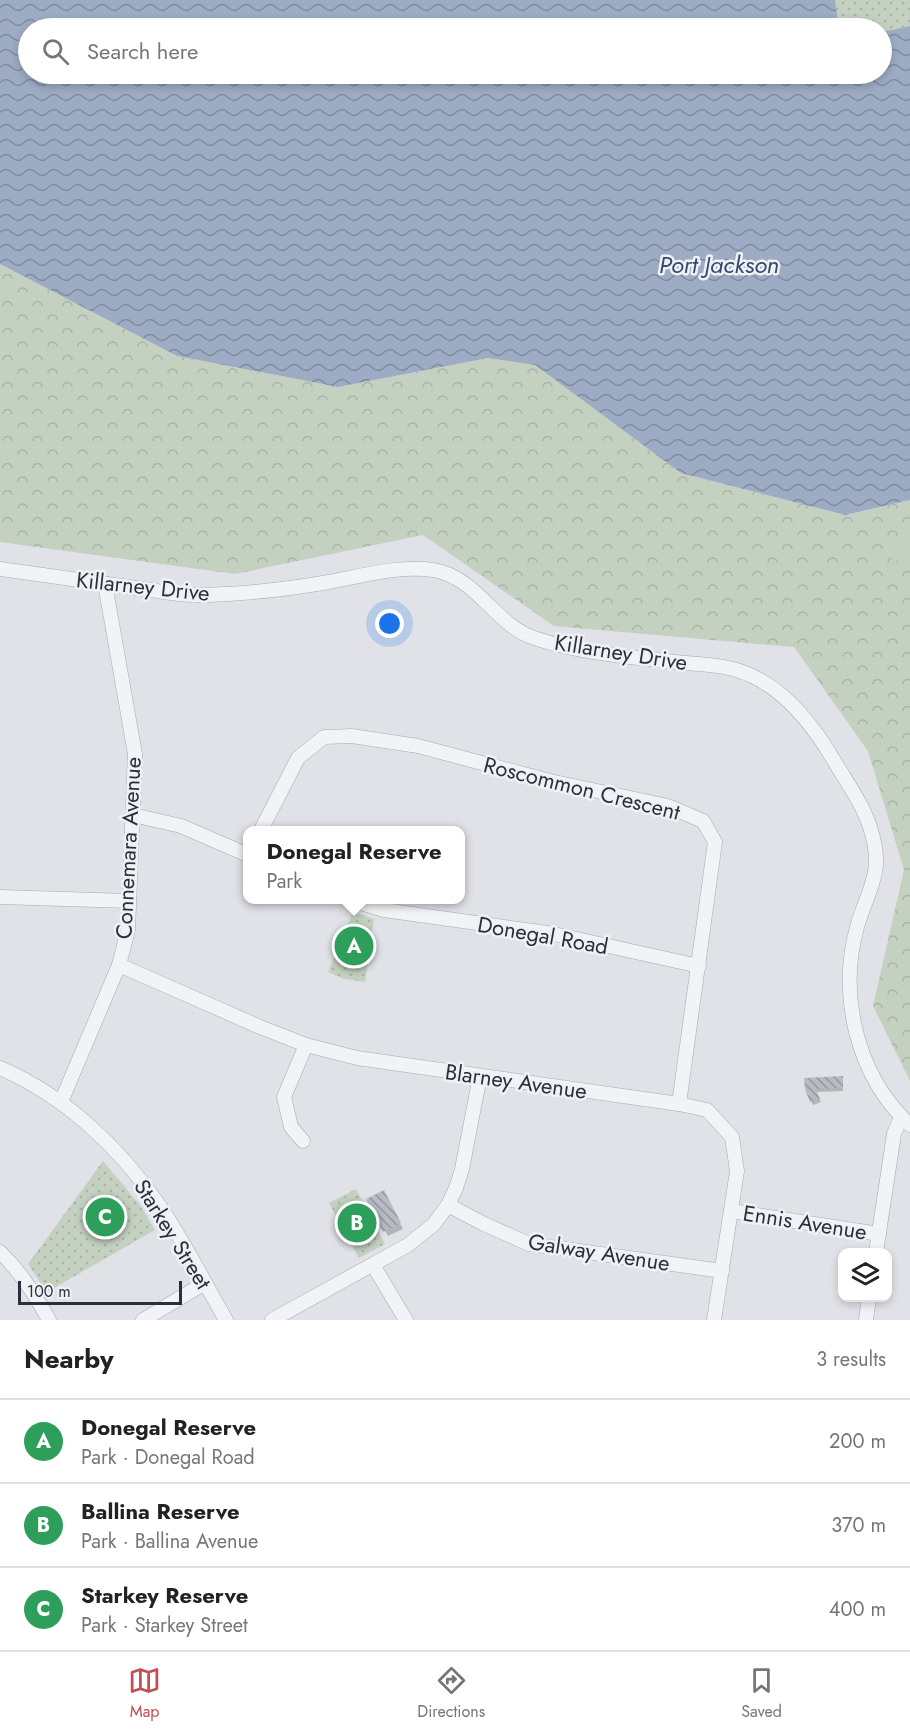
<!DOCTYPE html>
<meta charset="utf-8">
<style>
body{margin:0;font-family:Jost,sans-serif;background:#f6f6f6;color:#222}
.controls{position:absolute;right:18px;bottom:18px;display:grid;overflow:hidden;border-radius:12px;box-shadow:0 3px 9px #0003}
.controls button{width:54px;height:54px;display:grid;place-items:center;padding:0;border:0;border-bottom:2px solid #e0e0e0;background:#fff;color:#222;font:30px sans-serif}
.scale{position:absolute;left:18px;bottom:15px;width:164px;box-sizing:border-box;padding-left:6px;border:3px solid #2a2f3d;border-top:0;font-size:16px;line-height:21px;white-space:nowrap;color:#2a2f3d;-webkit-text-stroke:4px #eff1f5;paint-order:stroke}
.you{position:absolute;left:390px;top:624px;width:21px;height:21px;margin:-15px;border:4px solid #fff;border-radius:50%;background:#1a73e8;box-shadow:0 0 0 9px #1a73e833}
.badge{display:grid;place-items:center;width:39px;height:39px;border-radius:50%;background:#c24f54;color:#fff;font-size:20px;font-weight:700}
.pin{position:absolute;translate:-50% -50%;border:3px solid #fff;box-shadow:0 2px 6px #0006}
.popup{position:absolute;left:243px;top:826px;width:222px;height:78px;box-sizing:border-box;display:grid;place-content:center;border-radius:12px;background:#fff;filter:drop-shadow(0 2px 4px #0005);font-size:20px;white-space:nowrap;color:#767676}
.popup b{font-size:22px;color:#222}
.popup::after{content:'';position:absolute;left:50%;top:100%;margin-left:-12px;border:12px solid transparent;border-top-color:#fff}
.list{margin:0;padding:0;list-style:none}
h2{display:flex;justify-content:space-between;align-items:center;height:78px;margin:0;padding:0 24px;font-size:26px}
h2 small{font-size:20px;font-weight:400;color:#767676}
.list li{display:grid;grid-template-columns:39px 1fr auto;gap:18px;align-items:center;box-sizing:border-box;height:84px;padding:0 24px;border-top:2px solid #e0e0e0}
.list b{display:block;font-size:22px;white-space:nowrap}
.list p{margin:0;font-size:20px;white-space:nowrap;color:#767676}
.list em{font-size:20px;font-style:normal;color:#767676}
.icon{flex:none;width:33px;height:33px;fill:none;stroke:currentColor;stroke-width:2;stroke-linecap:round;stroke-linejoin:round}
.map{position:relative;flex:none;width:910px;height:1320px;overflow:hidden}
.search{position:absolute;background:#fff;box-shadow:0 3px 9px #0003;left:18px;right:18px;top:18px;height:66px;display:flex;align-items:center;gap:15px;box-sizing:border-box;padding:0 21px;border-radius:33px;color:#767676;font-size:22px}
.sheet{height:330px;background:#fff}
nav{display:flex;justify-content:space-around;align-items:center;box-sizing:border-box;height:84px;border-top:2px solid #e0e0e0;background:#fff;font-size:16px;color:#767676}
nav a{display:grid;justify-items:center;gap:3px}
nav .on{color:#c24f54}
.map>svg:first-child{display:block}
.green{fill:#c4d1c1}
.forest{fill:url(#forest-crowns)}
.park{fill:url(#park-dots)}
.water{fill:url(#water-waves)}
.shadow{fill:#0003}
.building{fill:url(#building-back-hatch)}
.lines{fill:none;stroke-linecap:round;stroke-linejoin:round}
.minor-casing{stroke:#a6a9b1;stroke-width:15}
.minor{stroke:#f2f3f6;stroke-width:14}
.labels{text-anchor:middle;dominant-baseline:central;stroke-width:5;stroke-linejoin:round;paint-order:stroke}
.street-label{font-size:22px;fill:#2a2f3d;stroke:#eff1f5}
.water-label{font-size:24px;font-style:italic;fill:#374a6e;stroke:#eff1f5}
</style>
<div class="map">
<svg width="910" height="1320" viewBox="0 0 910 1320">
<defs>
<pattern id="forest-crowns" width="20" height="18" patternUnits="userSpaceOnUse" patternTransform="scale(1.5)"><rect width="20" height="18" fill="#c4d1c1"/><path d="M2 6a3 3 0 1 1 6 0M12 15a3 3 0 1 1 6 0" fill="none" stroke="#a9b4a7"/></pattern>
<pattern id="park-dots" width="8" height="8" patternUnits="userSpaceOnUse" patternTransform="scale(1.5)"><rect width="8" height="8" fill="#c4d1c1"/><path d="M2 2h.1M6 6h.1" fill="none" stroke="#a9b4a7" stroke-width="1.8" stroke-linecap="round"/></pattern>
<pattern id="water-waves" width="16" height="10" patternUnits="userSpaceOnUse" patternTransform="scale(1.5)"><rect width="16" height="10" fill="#9dacc4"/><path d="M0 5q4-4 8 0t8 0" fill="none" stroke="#808ca0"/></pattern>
<pattern id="building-back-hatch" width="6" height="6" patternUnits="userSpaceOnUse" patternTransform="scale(1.5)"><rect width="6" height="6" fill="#b7bbc4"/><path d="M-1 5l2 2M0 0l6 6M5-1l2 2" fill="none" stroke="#9598a0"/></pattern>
</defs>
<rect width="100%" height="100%" fill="#e0e2e7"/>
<path class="green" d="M910 534V560L892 562 884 540Z"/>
<path class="forest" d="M0 264 177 356 338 387 488 358 535 365 681 473 845 515 910 500V534L884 540 892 561 910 560V1081L873 1006 904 870 868 751 794 647 554 626 423 535 235 574 0 542Z"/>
<g class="park">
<path d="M835 0H910V26L882 32V28H858L838 22Z"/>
<path d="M353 912 374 919 365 982 344 979 328 972Z"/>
<path d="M103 1161 140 1205 155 1230 47 1292 28 1264Z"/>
<path d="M356 1189 385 1244 359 1258 329 1203Z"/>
</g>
<path class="water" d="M0 0H835L838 22 858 28H28V74H882V32L910 26V500L845 515 681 473 535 365 488 358 338 387 177 356 0 264Z"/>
<g class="shadow">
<path d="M842 1077 843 1091 816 1092 821 1102 813 1105 806 1089Z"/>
<path d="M383 1192 403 1229 388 1236 368 1199Z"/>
</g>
<g class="building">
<path d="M843 1076V1088L816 1089 820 1099 810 1102 805 1089 804 1078Z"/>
<path d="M384 1190 401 1223 383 1232 366 1199Z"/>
</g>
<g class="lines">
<g class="minor-casing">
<g id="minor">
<path d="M0 569C45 575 90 582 136 588 155 590 175 595 194 595 237 595 281 590 323 583 359 577 397 565 433 570 477 577 494 624 534 638 579 653 628 657 675 662 694 664 715 664 733 669 780 681 813 724 836 764 848 784 863 805 870 827 885 873 869 886 857 927 838 996 857 1076 910 1125"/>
<path d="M133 815 181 826 248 855"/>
<path d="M261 830 298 758 324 737 352 736 418 746 550 781 668 806 703 821 715 842 679 1104"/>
<path d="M0 897 129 901"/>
<path d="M351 900 384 910 554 934 699 966"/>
<path d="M119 965 260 1027 306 1045 357 1058 679 1104 707 1110 732 1137 737 1171 714 1320"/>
<path d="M0 1068C65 1096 119 1147 159 1205 184 1241 204 1282 226 1320"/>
<path d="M61 1102 119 965 128 930 135 754 105 584"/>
<path d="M303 1141 291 1127 284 1097 306 1045"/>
<path d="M448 1205 484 1224 529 1244 722 1271"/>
<path d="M731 1211 879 1234"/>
<path d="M0 1252C21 1272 35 1295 49 1320"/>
<path d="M876 1252 894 1134 901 1117"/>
<path d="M373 1265 406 1320"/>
<path d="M143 1320 205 1283"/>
<path d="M272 1320 408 1245 434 1224 448 1205 456 1188 462 1169 480 1076"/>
<path d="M866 1320 869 1298"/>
</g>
</g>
<use href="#minor" class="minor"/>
</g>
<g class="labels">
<g class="street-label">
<text transform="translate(143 586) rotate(6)">Killarney Drive</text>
<text transform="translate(621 652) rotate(9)">Killarney Drive</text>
<text transform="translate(582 788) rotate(14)">Roscommon Crescent</text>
<text transform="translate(128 848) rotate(-87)">Connemara Avenue</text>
<text transform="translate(543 935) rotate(10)">Donegal Road</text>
<text transform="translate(516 1081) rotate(8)">Blarney Avenue</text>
<text transform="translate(805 1222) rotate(9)">Ennis Avenue</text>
<text transform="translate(173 1234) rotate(58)">Starkey Street</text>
<text transform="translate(599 1252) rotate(9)">Galway Avenue</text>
</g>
<g class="water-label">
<text x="719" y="264">Port Jackson</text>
</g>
</g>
</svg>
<div class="controls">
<button><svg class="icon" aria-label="layers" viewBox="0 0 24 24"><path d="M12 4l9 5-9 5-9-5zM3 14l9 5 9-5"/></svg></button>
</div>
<div class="scale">100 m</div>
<div class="you"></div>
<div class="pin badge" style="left:354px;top:946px;background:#2e9e5b">A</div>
<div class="popup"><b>Donegal Reserve</b>Park</div>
<div class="pin badge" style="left:357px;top:1223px;background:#2e9e5b">B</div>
<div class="pin badge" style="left:105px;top:1217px;background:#2e9e5b">C</div>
<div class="search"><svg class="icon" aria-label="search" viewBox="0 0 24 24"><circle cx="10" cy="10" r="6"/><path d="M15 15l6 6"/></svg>Search here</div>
</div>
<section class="sheet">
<h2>Nearby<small>3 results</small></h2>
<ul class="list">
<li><span class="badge" style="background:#2e9e5b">A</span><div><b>Donegal Reserve</b><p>Park · Donegal Road</p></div><em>200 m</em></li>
<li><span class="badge" style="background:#2e9e5b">B</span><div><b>Ballina Reserve</b><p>Park · Ballina Avenue</p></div><em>370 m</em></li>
<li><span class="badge" style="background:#2e9e5b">C</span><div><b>Starkey Reserve</b><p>Park · Starkey Street</p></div><em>400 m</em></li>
</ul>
</section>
<nav>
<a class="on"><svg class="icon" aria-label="map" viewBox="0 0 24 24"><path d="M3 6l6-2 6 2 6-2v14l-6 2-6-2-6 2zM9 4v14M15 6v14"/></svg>Map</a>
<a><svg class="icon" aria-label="directions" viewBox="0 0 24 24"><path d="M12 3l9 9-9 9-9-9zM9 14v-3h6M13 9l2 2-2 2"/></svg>Directions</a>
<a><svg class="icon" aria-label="saved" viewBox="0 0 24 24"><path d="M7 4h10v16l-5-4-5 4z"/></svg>Saved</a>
</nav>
